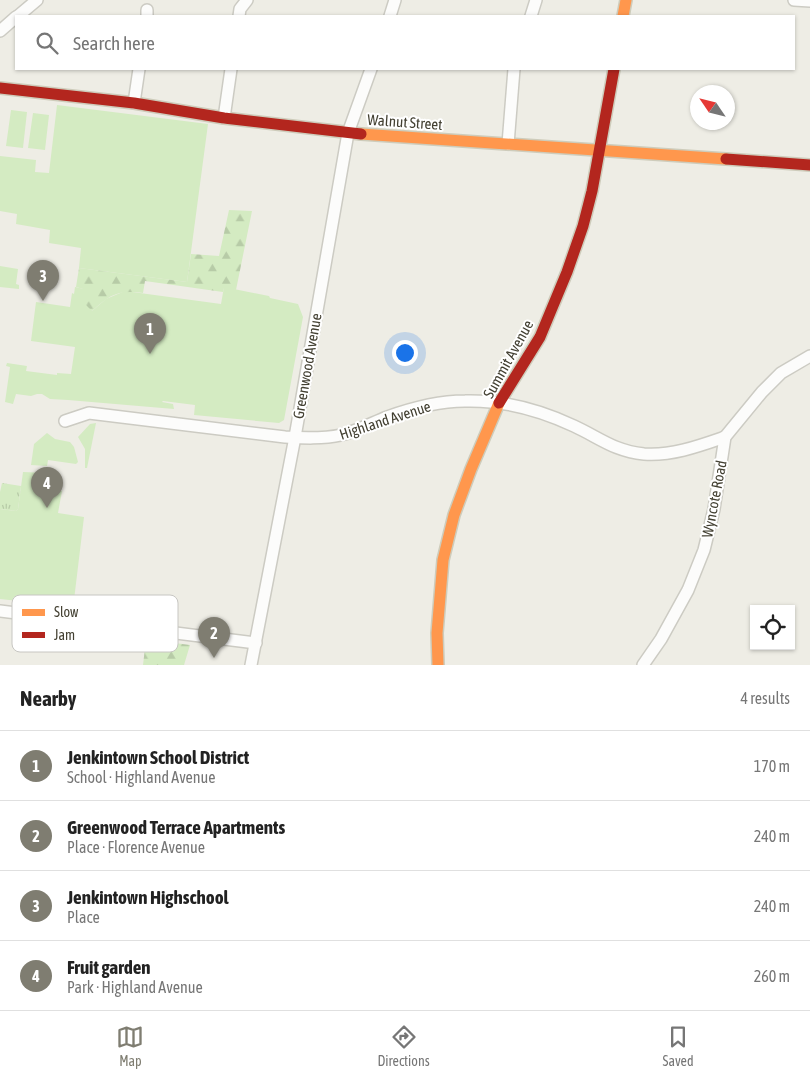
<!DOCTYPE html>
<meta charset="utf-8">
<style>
body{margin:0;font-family:"Asap Condensed",sans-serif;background:#f2f2f2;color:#222}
.controls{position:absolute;right:15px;bottom:15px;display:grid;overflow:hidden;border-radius:0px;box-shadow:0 1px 4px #0004}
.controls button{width:45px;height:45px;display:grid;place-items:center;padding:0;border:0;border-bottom:1px solid #e0e0e0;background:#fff;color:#222;font:25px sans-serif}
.compass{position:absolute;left:690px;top:85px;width:45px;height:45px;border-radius:50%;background:#fff;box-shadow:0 1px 4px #0004;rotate:305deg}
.you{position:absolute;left:404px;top:352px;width:18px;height:18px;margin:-12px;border:4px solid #fff;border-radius:50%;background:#1a73e8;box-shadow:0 0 0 8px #1a73e833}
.badge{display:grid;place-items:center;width:32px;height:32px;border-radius:50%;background:#7f7d71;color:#fff;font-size:16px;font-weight:700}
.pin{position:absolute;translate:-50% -41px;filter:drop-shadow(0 1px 2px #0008)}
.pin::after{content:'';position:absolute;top:26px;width:18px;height:15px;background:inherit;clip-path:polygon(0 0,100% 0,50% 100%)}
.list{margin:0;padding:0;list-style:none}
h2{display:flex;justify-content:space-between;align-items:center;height:65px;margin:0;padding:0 20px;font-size:21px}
h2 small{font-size:16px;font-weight:400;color:#767676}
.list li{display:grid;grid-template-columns:32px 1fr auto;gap:15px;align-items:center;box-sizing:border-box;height:70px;padding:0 20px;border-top:1px solid #e0e0e0}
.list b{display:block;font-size:19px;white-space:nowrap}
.list p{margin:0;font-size:16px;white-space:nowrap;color:#767676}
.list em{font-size:16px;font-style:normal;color:#767676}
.icon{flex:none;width:28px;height:28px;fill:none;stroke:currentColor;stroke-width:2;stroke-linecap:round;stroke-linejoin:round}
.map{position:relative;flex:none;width:810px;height:665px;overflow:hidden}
.search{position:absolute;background:#fff;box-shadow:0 1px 4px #0004;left:15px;right:15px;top:15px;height:55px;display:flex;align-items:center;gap:12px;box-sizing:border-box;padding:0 18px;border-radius:0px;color:#767676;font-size:19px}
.sheet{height:345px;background:#fff}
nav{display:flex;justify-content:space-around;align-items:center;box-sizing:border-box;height:70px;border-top:1px solid #e0e0e0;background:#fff;font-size:14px;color:#767676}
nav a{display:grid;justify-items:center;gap:2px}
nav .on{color:#7f7d71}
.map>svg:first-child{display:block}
.green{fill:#d4ebc2}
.forest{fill:url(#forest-firs)}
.park{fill:url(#park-tufts)}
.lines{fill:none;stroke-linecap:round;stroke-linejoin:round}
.street-casing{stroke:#cccbc3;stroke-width:14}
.slow-casing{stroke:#ceccbb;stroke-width:14}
.jam-casing{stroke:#ceccbb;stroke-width:14}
.street{stroke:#fcfcfb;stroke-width:11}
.slow{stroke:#ff974d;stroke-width:11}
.jam{stroke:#b3261e;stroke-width:11}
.labels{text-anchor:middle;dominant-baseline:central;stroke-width:4;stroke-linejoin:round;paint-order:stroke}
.street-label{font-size:15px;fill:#434032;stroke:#fff}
.key{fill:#fff;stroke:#c7c6c2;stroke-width:1}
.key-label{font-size:14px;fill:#434032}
</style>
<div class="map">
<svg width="810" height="665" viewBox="0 0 810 665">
<defs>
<pattern id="forest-firs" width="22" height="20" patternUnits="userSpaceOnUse" patternTransform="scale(1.25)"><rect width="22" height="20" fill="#d4ebc2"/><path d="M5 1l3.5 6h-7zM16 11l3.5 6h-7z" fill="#b7cba7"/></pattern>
<pattern id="park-tufts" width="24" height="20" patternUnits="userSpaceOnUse" patternTransform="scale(1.25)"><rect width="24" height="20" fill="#d4ebc2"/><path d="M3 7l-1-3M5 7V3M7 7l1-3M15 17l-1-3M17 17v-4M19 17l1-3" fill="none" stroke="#b7cba7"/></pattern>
</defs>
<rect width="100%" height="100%" fill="#eeede5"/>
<g class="green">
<path d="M57 105 208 124 187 282 79 268 81 248 49 243 50 230 16 224 17 214 0 211V156L36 160 35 172 49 173Z"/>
<path d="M11 110 27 112 23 148 6 146Z"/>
<path d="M33 113 49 115 45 150 28 148Z"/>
<path d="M0 266 18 269 16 284 19 285V289L0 287Z"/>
<path d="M75 287 84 289 92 311 106 299 125 291 221 304 224 287 269 296 270 298 298 304 303 317 284 420 279 423 194 415 195 405 163 401 162 402 173 404 174 409 68 400 50 399 42 394H37L31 396 16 394 13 404 5 402 10 367 6 366 7 363 27 366 26 371 57 375V373L71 374 75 347 31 341 36 302 70 307 72 293 74 294Z"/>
<path d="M96 423 87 468H85V449L78 437 90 424Z"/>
<path d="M47 433 55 439 70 442 74 447 78 462 76 464 48 460 47 466 31 465 34 444Z"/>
<path d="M23 472 47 473 44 487 62 491 58 513 84 517 74 600 102 603V610L0 599V509L16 511 18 509Z"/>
</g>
<g class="forest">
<path d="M229 210 252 211 236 290 224 288 223 292 145 281 143 293C118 290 111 294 92 311L80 299 83 289 76 287 79 268 187 282 191 254 219 256Z"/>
<path d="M137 638 190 645 184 665H143L145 648 137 641Z"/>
</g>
<path class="park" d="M2 483 21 486 18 509 16 511 0 509V492Z"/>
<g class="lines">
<g class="street-casing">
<g id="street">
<path d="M794 0 810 1"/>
<path d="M18 16 37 0"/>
<path d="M147 16V10"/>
<path d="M239 16 240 9 247 0"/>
<path d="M390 16 395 0"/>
<path d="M531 16 536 0"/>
<path d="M0 31 16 17"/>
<path d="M134 103 139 69"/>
<path d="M224 118 231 69"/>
<path d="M508 144 514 69"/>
<path d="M65 421 89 413 285 437C303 438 323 439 341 435 357 431 372 423 387 417 412 408 438 401 465 401 502 400 540 410 574 426 600 438 614 451 644 454 672 456 699 446 725 437"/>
<path d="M0 611 256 643"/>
<path d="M251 665 295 437 348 133 371 69"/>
<path d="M643 665 661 639 688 590 704 550 714 509 725 437 762 392 781 373 810 356"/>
</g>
</g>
<g class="slow-casing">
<g id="slow">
<path d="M623 16 626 0"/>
<path d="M361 134 726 159"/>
<path d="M438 665 437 633 443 560 454 515 471 469 499 403"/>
</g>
</g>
<g class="jam-casing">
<g id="jam">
<path d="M0 88 134 103 224 118 361 134"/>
<path d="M726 159 810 165"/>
<path d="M499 403 540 337 567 272 583 226 592 191 614 69"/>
</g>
</g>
<use href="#street" class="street"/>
<use href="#slow" class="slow"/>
<use href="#jam" class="jam"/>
</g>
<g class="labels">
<g class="street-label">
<text transform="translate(405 122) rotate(4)">Walnut Street</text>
<text transform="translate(508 359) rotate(-61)">Summit Avenue</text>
<text transform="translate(307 366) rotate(-80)">Greenwood Avenue</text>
<text transform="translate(385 420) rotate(-18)">Highland Avenue</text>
<text transform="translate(714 499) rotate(-79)">Wyncote Road</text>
</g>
</g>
<rect x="12" y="595" width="166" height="57" rx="8" class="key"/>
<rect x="22" y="609" width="23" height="7" fill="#ff974d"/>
<rect x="22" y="632" width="23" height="6" fill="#b3261e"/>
<g class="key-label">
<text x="54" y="617">Slow</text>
<text x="54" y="640">Jam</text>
</g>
</svg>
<div class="controls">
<button><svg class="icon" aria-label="locate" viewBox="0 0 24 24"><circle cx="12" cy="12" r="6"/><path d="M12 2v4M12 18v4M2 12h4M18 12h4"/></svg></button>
</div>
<svg class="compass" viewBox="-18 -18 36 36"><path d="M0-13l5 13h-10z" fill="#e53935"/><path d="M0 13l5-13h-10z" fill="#767676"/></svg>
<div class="you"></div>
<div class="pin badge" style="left:150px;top:354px">1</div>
<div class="pin badge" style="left:214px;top:658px">2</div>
<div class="pin badge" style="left:43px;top:301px">3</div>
<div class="pin badge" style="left:47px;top:508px">4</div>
<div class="search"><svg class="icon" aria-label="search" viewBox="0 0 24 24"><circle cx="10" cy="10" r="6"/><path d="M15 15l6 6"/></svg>Search here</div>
</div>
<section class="sheet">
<h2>Nearby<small>4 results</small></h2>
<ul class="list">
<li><span class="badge">1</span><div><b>Jenkintown School District</b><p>School · Highland Avenue</p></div><em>170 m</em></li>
<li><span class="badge">2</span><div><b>Greenwood Terrace Apartments</b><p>Place · Florence Avenue</p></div><em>240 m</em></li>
<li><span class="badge">3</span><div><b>Jenkintown Highschool</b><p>Place</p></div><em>240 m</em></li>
<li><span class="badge">4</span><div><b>Fruit garden</b><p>Park · Highland Avenue</p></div><em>260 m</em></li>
</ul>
</section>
<nav>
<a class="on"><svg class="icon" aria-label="map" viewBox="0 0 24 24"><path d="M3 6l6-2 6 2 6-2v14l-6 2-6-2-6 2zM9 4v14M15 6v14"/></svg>Map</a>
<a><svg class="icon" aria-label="directions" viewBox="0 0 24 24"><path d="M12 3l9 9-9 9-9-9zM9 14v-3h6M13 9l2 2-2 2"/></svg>Directions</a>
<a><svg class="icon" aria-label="saved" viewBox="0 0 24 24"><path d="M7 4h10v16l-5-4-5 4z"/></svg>Saved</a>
</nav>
